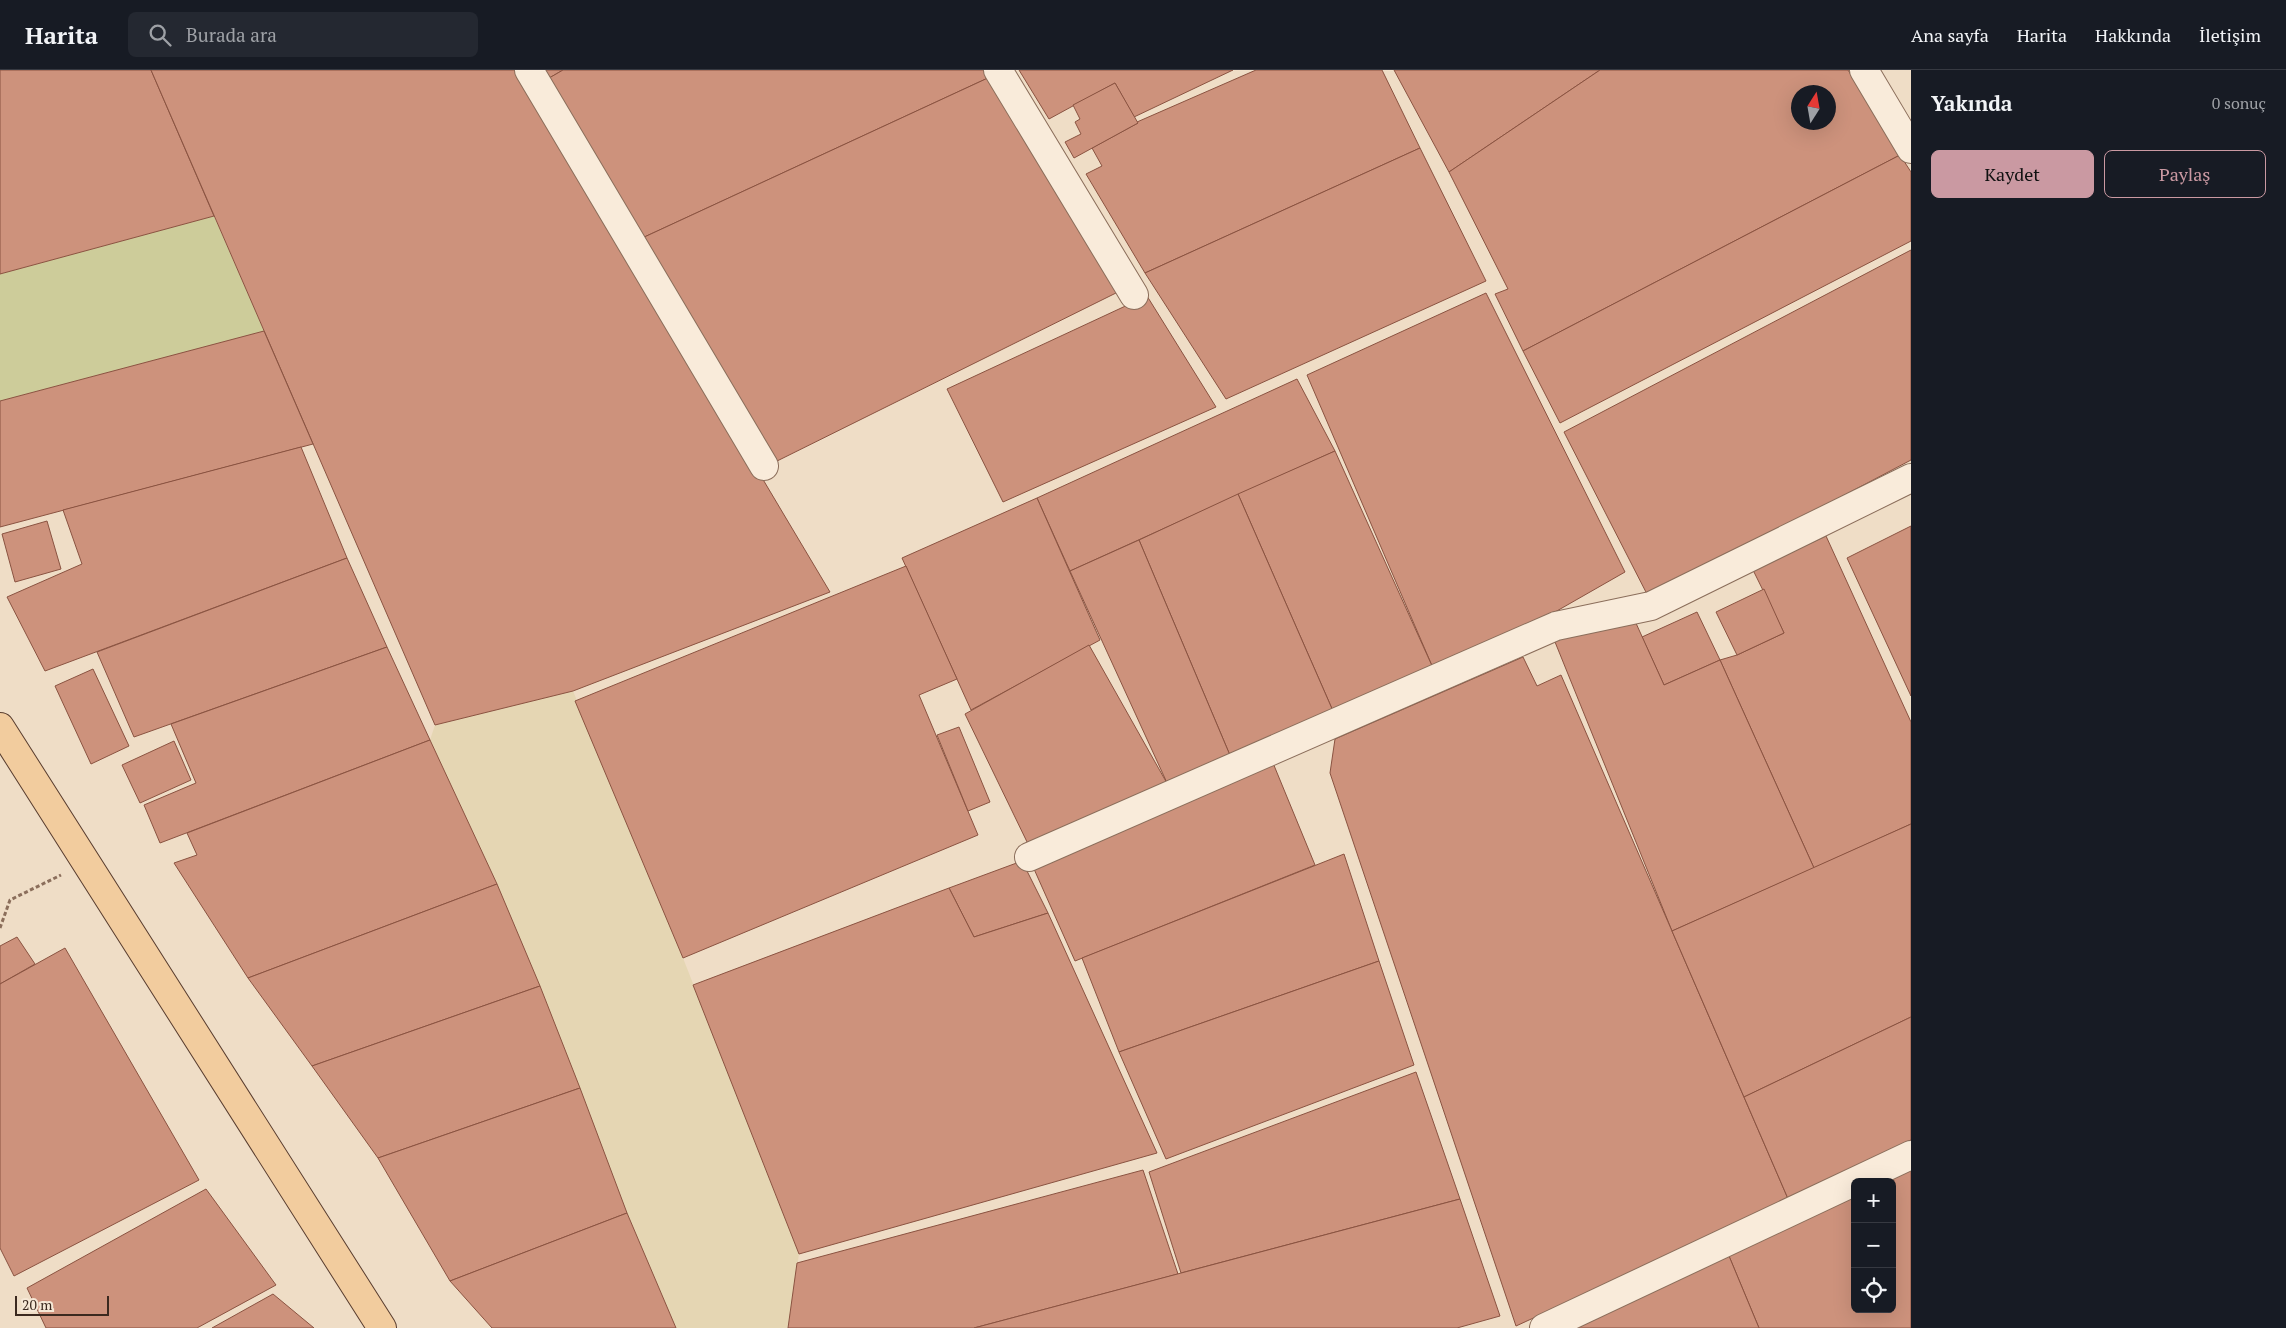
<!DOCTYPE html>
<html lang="tr">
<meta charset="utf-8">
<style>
body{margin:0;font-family:"PT Serif",serif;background:#242831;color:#f1f3f6}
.controls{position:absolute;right:15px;bottom:15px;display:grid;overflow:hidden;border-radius:8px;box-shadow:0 5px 20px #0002}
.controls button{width:45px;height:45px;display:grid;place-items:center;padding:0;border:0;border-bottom:1px solid #363941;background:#171b24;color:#f1f3f6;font:25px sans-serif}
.compass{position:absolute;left:1791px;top:15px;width:45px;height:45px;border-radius:50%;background:#171b24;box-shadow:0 5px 20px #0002;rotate:11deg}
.scale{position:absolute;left:15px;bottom:12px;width:94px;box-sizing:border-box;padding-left:5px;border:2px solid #3b291f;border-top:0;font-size:14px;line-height:18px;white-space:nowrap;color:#3b291f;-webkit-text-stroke:4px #f6e8d6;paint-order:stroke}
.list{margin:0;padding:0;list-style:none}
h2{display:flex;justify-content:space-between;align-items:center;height:65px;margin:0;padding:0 20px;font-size:21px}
h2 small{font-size:16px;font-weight:400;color:#9ea1a6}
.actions{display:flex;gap:10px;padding:15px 20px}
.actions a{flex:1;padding:11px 0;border:1px solid #ca99a2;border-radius:8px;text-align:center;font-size:18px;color:#ca99a2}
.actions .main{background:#ca99a2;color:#111}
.icon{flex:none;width:28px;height:28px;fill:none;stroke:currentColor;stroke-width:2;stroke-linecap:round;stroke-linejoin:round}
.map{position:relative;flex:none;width:1911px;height:1258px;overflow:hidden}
header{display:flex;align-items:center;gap:30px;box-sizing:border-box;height:70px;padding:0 25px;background:#171b24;border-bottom:1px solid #363941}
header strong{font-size:24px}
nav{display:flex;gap:28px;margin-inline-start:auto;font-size:18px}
.search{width:350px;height:45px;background:#242831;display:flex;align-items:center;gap:12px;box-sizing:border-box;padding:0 18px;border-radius:8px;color:#9ea1a6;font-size:19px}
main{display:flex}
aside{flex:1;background:#171b24}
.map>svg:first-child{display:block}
.farmland{fill:#e5d6b3}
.green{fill:#cdcc9a}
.building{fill:#cd927c;stroke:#8a5341;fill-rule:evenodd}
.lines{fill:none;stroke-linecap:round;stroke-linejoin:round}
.minor-casing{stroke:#8b6e5b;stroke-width:30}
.major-casing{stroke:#593d2f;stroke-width:30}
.path{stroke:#8b6e5b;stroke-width:3;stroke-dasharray:4 2.5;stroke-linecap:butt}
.minor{stroke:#f9ebda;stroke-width:28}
.major{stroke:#f2cc9e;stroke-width:28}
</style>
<header>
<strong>Harita</strong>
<div class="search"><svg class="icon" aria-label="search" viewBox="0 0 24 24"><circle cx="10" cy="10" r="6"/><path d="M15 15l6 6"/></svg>Burada ara</div>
<nav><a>Ana sayfa</a><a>Harita</a><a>Hakkında</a><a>İletişim</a></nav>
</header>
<main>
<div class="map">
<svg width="1911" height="1258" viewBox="0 0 1911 1258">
<rect width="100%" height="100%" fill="#efddc6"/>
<path class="farmland" d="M573 621 683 888 799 1184 788 1258H676L627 1143 540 916 497 814 430 670 435 655Z"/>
<path class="green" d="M214 146 264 261 0 331V204Z"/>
<g class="building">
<path d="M0 0H151L214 146 0 204Z"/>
<path d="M151 0H519L830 522 573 621 435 655Z"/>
<path d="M538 0H563L544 11Z"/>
<path d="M563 0H986L990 7 640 169 544 11Z"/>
<path d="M1019 0H1233L1134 47 1115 13 1049 49Z"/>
<path d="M1256 0H1382L1420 78 1145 203 1086 104 1102 96 1092 78 1138 53 1137 52Z"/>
<path d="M1394 0H1600L1449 102Z"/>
<path d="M1600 0H1848L1900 85 1523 281 1495 224 1508 219 1449 102ZM1798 22H1828V52H1798Z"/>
<path d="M990 7 1120 221 769 395 640 169Z"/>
<path d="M1115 13 1138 53 1074 88 1065 72 1081 64 1075 52 1080 49 1073 35Z"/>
<path d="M1420 78 1486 211 1226 329 1145 203Z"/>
<path d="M1900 85 1911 102V171L1560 353 1523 281Z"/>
<path d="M1911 180V390L1649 528 1564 362Z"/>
<path d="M1486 223 1625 502 1541 550 1433 598 1307 305Z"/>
<path d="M1147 226 1216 337 1003 432 947 319Z"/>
<path d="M264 261 313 374 0 457V331Z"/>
<path d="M1297 309 1335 381 1070 501 1037 428Z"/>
<path d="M301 377 347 488 45 601 7 527 82 494 63 440Z"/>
<path d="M1335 381 1433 598 1333 641 1238 424Z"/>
<path d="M1238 424 1333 641 1232 690 1139 470Z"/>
<path d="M1037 428 1100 570 971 640 902 488Z"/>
<path d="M47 451 61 499 15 512 2 464Z"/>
<path d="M1911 456V626L1847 488Z"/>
<path d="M1826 466 1911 652V754L1814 798 1720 590 1737 585 1784 563 1753 500Z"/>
<path d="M1139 470 1232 690 1168 715 1070 501Z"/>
<path d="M347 488 387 577 134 667 97 582Z"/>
<path d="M906 496 957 609 919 625 978 765 683 888 575 631Z"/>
<path d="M1764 519 1784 563 1737 585 1716 542Z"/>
<path d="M1697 542 1720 590 1664 615 1642 567Z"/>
<path d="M1635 551 1664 615 1720 590 1814 798 1672 861 1553 567Z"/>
<path d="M1089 575 1168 715 1029 776 965 644Z"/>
<path d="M387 577 430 670 160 773 144 735 196 713 171 654Z"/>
<path d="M1523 587 1537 616 1561 605 1789 1131 1516 1256 1330 703 1335 669Z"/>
<path d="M93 599 129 676 91 694 55 616Z"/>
<path d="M959 657 990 732 968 741 937 665Z"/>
<path d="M430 670 497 814 248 908 174 793 197 785 187 763Z"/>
<path d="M174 671 191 710 140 733 122 695Z"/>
<path d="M1273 693 1315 795 1075 891 1034 799Z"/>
<path d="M1911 754V947L1744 1027 1672 861Z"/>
<path d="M1344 784 1379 891 1119 982 1082 888Z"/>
<path d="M1022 791 1048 843 974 867 949 818Z"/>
<path d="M497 814 540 916 312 996 248 908Z"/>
<path d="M949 818 974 867 1048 843 1157 1083 799 1184 693 915Z"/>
<path d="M17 867 35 894 0 914V876Z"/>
<path d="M65 878 199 1110 14 1206 0 1178V914Z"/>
<path d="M1379 891 1414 995 1166 1089 1119 982Z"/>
<path d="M540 916 580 1018 378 1088 312 996Z"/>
<path d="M1911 947V1070L1789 1131 1744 1027Z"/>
<path d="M1416 1002 1460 1129 1181 1203 1149 1102Z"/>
<path d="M580 1018 627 1143 450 1211 378 1088Z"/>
<path d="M1911 1098V1258H1759L1729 1186 1855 1125V1239H1892V1112H1883Z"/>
<path d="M1143 1100 1178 1204 974 1258H788L797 1193Z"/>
<path d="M206 1119 276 1215 197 1258H46L27 1218Z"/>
<path d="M1460 1129 1500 1246 1457 1258H974Z"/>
<path d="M627 1143 676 1258H492L450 1211Z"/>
<path d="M1729 1186 1759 1258H1568Z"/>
<path d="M273 1224 314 1258H212Z"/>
</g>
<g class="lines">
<g class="minor-casing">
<g id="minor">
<path d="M529 0 764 396"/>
<path d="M998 0 1134 225"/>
<path d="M1864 0 1911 79"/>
<path d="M1029 787 1556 556 1651 536 1911 408"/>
<path d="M1544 1258 1911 1085"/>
</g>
</g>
<g class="major-casing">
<path id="major" d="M0 657 382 1258"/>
</g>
<path class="path" d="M0 858 10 830 61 805"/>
<use href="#minor" class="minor"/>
<use href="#major" class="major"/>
</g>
</svg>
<div class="controls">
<button>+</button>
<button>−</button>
<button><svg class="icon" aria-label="locate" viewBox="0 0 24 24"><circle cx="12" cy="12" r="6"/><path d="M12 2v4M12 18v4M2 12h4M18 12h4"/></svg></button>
</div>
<svg class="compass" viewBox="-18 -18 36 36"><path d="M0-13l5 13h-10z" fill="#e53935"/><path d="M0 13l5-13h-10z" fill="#9ea1a6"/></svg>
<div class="scale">20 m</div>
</div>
<aside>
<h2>Yakında<small>0 sonuç</small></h2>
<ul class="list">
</ul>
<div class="actions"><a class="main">Kaydet</a><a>Paylaş</a></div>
</aside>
</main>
